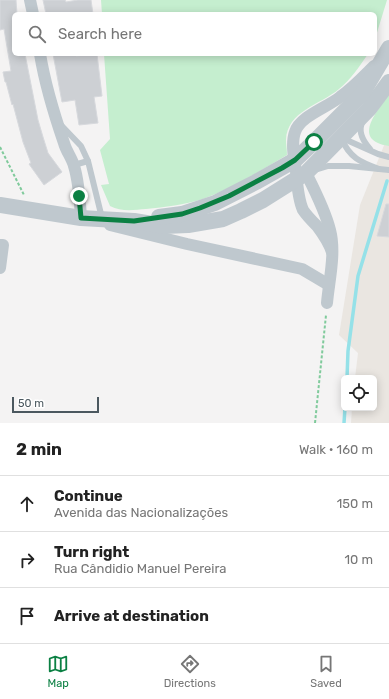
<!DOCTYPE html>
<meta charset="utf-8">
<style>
body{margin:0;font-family:Rubik,sans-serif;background:#f6f6f6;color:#222}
.controls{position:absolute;right:12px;bottom:12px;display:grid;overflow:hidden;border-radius:6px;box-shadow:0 2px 10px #0003}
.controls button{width:36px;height:36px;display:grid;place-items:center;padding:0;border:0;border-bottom:1px solid #e0e0e0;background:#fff;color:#222;font:20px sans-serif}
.scale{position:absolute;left:12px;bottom:10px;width:87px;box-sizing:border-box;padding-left:4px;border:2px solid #4b585f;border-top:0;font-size:11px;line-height:14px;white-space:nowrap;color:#4b585f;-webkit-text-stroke:3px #fff;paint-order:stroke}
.stop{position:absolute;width:12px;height:12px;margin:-9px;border:3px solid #0b8043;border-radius:50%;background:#fff}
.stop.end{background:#0b8043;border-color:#fff;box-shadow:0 1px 4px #0008}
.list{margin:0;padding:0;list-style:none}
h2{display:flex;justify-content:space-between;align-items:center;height:52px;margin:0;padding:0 16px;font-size:17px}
h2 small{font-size:13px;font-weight:400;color:#767676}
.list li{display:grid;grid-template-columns:26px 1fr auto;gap:12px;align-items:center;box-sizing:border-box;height:56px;padding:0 16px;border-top:1px solid #e0e0e0}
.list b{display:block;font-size:15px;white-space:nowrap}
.list p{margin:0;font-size:13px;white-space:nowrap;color:#767676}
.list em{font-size:13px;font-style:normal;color:#767676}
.icon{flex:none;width:22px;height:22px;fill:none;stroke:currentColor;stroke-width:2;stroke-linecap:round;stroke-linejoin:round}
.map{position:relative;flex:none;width:389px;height:423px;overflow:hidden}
.search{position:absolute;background:#fff;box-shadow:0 2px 10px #0003;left:12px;right:12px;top:12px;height:44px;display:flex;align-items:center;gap:10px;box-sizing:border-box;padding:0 14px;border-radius:6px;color:#767676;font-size:15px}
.sheet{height:220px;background:#fff}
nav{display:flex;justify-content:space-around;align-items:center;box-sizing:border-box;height:56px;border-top:1px solid #e0e0e0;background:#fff;font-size:11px;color:#767676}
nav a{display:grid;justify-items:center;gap:2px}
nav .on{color:#0b8043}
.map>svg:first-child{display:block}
.commercial{fill:#eae6e1}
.green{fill:#c5eecf}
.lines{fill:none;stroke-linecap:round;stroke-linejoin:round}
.stream{stroke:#95e1e8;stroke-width:3.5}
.building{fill:#cdd0d4;stroke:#d7d9dd}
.path{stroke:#7fca9b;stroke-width:2;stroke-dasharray:3 2;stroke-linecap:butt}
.service{stroke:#bfc8ce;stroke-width:6}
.minor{stroke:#bfc8ce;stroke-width:12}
.tertiary{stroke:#bfc8ce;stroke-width:16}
.route{stroke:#0b8043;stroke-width:5}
</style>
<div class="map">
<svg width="389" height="423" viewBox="0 0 389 423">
<rect width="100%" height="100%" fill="#f4f3f3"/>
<path class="commercial" d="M389 133V423H351L352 408H374V378H355L358 353 339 335 360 205Z"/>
<g class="green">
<path d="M101 0H387L375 39V14H102Z"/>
<path d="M104 54H368C359 67 351 79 339 89 320 105 287 111 286 140 286 145 287 150 287 155 260 171 233 188 203 199 184 205 165 207 146 209 134 210 121 212 110 206L101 185 109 184 100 150 110 139Z"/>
<path d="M389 94V146C351 140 377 112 389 94Z"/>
</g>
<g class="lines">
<g class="stream">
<path d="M347 378 348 351 358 276 387 181"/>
<path d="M344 423 345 408"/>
</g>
</g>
<g class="building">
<path d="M0 0H16L17 14H14V54H25L38 120 43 137 48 153 62 172 44 185 29 164 31 163 23 142 13 104 12 105 6 82H5L3 72 11 71 4 29 0 30Z"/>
<path d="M43 0H65L66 2 78 0H91L93 14H46Z"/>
<path d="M53 54H76V56L97 54 102 96 94 97 98 123 79 125 75 100 62 102Z"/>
<path d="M386 204H389V237L377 236Z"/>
</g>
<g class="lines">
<g class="path">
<path d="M0 147 24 195"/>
<path d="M315 423 326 315"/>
</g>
<g class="service">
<path d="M363 121C357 131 363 141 370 149"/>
<path d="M60 124 81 146 88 161 102 218"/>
<path d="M341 138C350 158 360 162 379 169"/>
<path d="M342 138 378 154 389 157"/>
<path d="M74 165 88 161"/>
<path d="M315 170 328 166H349L389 170"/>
</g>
<g class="minor">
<path d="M30 0 33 14"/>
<path d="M40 54C45 84 54 114 64 143 66 151 72 158 74 166 79 182 80 201 81 218L88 219"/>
<path d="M306 173C315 191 325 210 330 230 336 253 329 280 327 303"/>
<path d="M110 225 187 244 302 269 329 285"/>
<path d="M0 245H3L0 268"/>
<path d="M332 252C329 243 323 234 317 226 312 221 307 216 303 210 298 199 297 183 296 171 294 159 291 143 295 132 300 116 328 107 340 97 353 88 363 77 374 66"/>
</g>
<g class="tertiary">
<path d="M0 205 81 218 134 221 164 226 188 225 223 219 241 211 263 200 306 173 369 109 389 82"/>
<path d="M159 217 182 214 215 203 256 182 295 160 314 142 362 94 389 48"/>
</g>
</g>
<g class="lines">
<path class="route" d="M79 196 81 218 134 221 182 214 200 208 229 196 282 168 295 160 314 142"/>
</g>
</svg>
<div class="controls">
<button><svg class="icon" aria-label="locate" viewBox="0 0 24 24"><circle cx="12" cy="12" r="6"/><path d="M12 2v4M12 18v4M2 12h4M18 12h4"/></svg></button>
</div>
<div class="scale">50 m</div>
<div class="stop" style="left:314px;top:142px"></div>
<div class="stop end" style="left:79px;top:196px"></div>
<div class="search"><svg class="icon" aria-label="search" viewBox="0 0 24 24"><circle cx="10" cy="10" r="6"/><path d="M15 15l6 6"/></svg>Search here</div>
</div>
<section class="sheet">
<h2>2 min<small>Walk · 160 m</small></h2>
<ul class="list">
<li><svg class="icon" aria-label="ahead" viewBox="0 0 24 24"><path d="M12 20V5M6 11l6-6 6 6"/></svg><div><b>Continue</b><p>Avenida das Nacionalizações</p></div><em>150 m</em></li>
<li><svg class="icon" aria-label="right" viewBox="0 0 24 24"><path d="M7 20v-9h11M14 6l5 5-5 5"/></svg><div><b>Turn right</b><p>Rua Cândidio Manuel Pereira</p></div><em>10 m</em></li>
<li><svg class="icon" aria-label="arrive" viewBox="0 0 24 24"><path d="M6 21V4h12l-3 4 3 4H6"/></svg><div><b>Arrive at destination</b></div></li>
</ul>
</section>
<nav>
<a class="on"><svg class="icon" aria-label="map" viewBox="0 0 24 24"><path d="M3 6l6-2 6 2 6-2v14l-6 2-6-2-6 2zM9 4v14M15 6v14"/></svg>Map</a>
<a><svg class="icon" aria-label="directions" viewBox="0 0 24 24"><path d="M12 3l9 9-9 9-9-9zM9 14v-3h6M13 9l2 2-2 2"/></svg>Directions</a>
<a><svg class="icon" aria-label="saved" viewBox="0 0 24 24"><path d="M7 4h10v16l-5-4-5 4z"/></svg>Saved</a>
</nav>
